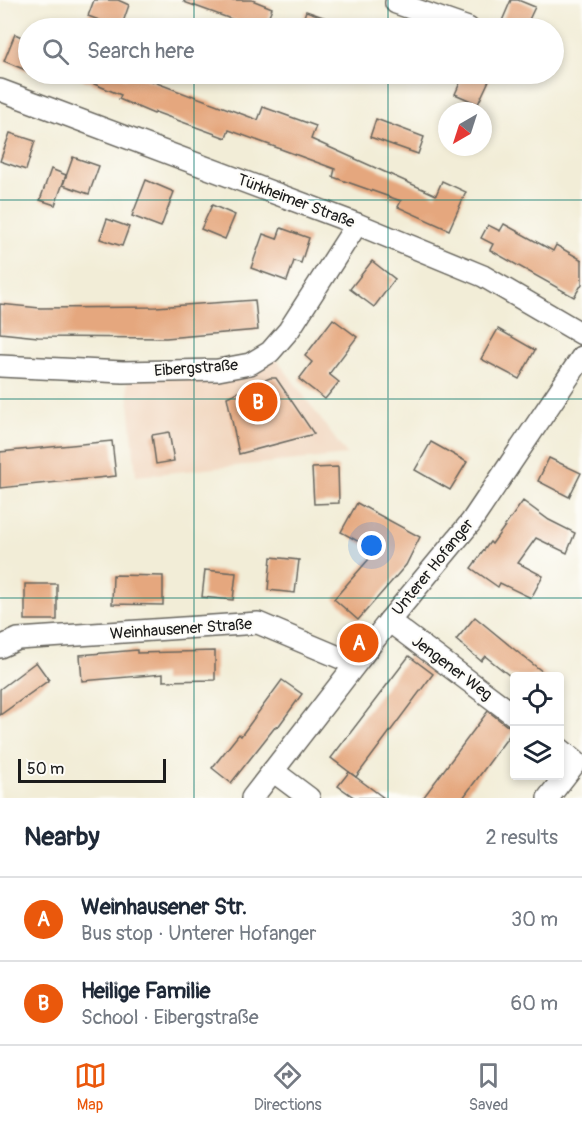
<!DOCTYPE html>
<meta charset="utf-8">
<style>
body{margin:0;font-family:Pangolin,sans-serif;background:#f2f2f3;color:#1f2937}
.controls{position:absolute;right:18px;bottom:18px;display:grid;overflow:hidden;border-radius:6px;box-shadow:0 3px 9px #0003}
.controls button{width:54px;height:54px;display:grid;place-items:center;padding:0;border:0;border-bottom:2px solid #e0e1e3;background:#fff;color:#1f2937;font:30px sans-serif}
.compass{position:absolute;left:438px;top:102px;width:54px;height:54px;border-radius:50%;background:#fff;box-shadow:0 3px 9px #0003;rotate:219deg}
.scale{position:absolute;left:18px;bottom:15px;width:148px;box-sizing:border-box;padding-left:6px;border:3px solid #1c1c1c;border-top:0;font-size:16px;line-height:21px;white-space:nowrap;color:#1c1c1c;-webkit-text-stroke:4px #fdfcf7;paint-order:stroke}
.you{position:absolute;left:372px;top:546px;width:21px;height:21px;margin:-15px;border:4px solid #fff;border-radius:50%;background:#1a73e8;box-shadow:0 0 0 9px #1a73e833}
.badge{display:grid;place-items:center;width:39px;height:39px;border-radius:50%;background:#ea580c;color:#fff;font-size:20px;font-weight:700}
.pin{position:absolute;translate:-50% -50%;border:3px solid #fff;box-shadow:0 2px 6px #0006}
.list{margin:0;padding:0;list-style:none}
h2{display:flex;justify-content:space-between;align-items:center;height:78px;margin:0;padding:0 24px;font-size:26px}
h2 small{font-size:20px;font-weight:400;color:#747a83}
.list li{display:grid;grid-template-columns:39px 1fr auto;gap:18px;align-items:center;box-sizing:border-box;height:84px;padding:0 24px;border-top:2px solid #e0e1e3}
.list b{display:block;font-size:22px;white-space:nowrap}
.list p{margin:0;font-size:20px;white-space:nowrap;color:#747a83}
.list em{font-size:20px;font-style:normal;color:#747a83}
.icon{flex:none;width:33px;height:33px;fill:none;stroke:currentColor;stroke-width:2;stroke-linecap:round;stroke-linejoin:round}
.map{position:relative;flex:none;width:582px;height:798px;overflow:hidden}
.search{position:absolute;background:#fff;box-shadow:0 3px 9px #0003;left:18px;right:18px;top:18px;height:66px;display:flex;align-items:center;gap:15px;box-sizing:border-box;padding:0 21px;border-radius:33px;color:#747a83;font-size:22px}
.sheet{height:246px;background:#fff}
nav{display:flex;justify-content:space-around;align-items:center;box-sizing:border-box;height:84px;border-top:2px solid #e0e1e3;background:#fff;font-size:16px;color:#747a83}
nav a{display:grid;justify-items:center;gap:3px}
nav .on{color:#ea580c}
.map>svg:first-child{display:block}
.built{fill:#f1d5bd}
.building{fill:#e5a77e}
.lines{fill:none;stroke-linecap:round;stroke-linejoin:round}
.minor-casing{stroke:#67655d;stroke-width:24}
.minor{stroke:#fff;stroke-width:21}
.grid{fill:none;stroke:#0f766e;stroke-width:1.5;stroke-opacity:0.55}
.labels{text-anchor:middle;dominant-baseline:central;stroke-width:4.5;stroke-linejoin:round;paint-order:stroke}
.street-label{font-size:16px;fill:#1c1c1c;stroke:#fdfcf7}
</style>
<div class="map">
<svg width="582" height="798" viewBox="0 0 582 798">
<rect width="100%" height="100%" fill="#fdfcf7"/>
<filter id="ink" filterUnits="userSpaceOnUse"><feTurbulence type="fractalNoise" baseFrequency=".0167" numOctaves="2"/><feDisplacementMap in="SourceGraphic" scale="12" xChannelSelector="R" yChannelSelector="G"/><feConvolveMatrix kernelMatrix="1 2 1 2 8 2 1 2 1" color-interpolation-filters="sRGB"/></filter>
<filter id="wash" filterUnits="userSpaceOnUse"><feTurbulence type="fractalNoise" baseFrequency=".008" numOctaves="4" result="noise"/><feDisplacementMap in="SourceGraphic" scale="24" xChannelSelector="R" yChannelSelector="G"/><feGaussianBlur stdDeviation="1.35" result="paint"/><feColorMatrix in="noise" values="0 0 0 0 0 0 0 0 0 0 0 0 0 0 0 0 0 1.4 0 .05"/><feComposite in="paint" operator="in"/></filter>
<g filter="url(#wash)">
<rect width="100%" height="100%" fill="#f2edd7"/>
<path class="built" d="M276 358 347 455 136 476 127 379Z"/>
<g id="blocks">
<g class="building">
<path d="M94 0H118L129 5 121 28 88 16Z"/>
<path d="M184 0H252L272 8 264 28H256L184 2Z"/>
<path d="M511 0H518L535 7 525 28H499Z"/>
<path d="M306 11 349 26V28H300Z"/>
<path d="M15 34 28 40V71L4 61Z"/>
<path d="M70 74H114L127 79 129 74H133L191 96V95L258 120 263 107 316 126 311 139 436 195 442 181 466 192 449 230 398 207 401 201 333 177 335 169 229 130 226 138 155 112 154 114 119 99 121 95Z"/>
<path d="M464 74H492L478 104 455 94Z"/>
<path d="M376 119 424 137 418 154 370 137Z"/>
<path d="M10 133 35 141 26 170 0 161Z"/>
<path d="M73 157 99 166 89 194 63 185Z"/>
<path d="M51 169 66 175 55 205 40 200Z"/>
<path d="M146 180 174 192 161 227 132 216Z"/>
<path d="M212 205 235 215 225 239 201 229Z"/>
<path d="M107 219 129 227 122 246 100 239Z"/>
<path d="M504 224 553 251 556 245 582 260V284L574 297 490 250 493 244 481 238 488 225 500 231Z"/>
<path d="M281 228 309 238 301 263 294 261 287 281 251 268 263 234 277 239Z"/>
<path d="M372 261 395 279 374 307 350 289Z"/>
<path d="M255 300 258 330 166 338 38 337 0 333V304L40 308 156 307Z"/>
<path d="M333 319 357 337 329 374 339 382 325 399 299 379 312 362 305 356Z"/>
<path d="M498 329 535 350 519 379 481 359Z"/>
<path d="M270 378H276L314 434 239 454 227 397Z"/>
<path d="M169 432 174 461 156 464 152 435Z"/>
<path d="M112 441 116 476 0 488V452Z"/>
<path d="M431 442 467 462 450 490 415 470Z"/>
<path d="M549 458 581 473 569 497 538 481Z"/>
<path d="M338 467 339 503 314 504 312 468Z"/>
<path d="M523 501 549 520 575 533 567 553 536 538 518 563 543 576 531 598 500 583 498 587 471 568 490 542 492 544Z"/>
<path d="M357 503 420 537 406 565 358 620 334 599 376 551 341 532Z"/>
<path d="M271 557 299 560 295 593 268 590Z"/>
<path d="M205 570 236 573 233 600 202 597Z"/>
<path d="M113 575 163 576V605L112 604Z"/>
<rect x="25" y="584" width="32" height="36"/>
<path d="M475 617 520 654 548 676H510L485 656 481 661 456 640Z"/>
<path d="M137 650V653L215 651V680L163 681V674L82 681 80 655Z"/>
<path d="M409 656 433 674 356 777 331 758Z"/>
<path d="M36 662 49 680 0 715V689Z"/>
<path d="M282 680 302 694 278 727 276 726 231 783 212 768 239 734 241 736Z"/>
<path d="M488 711 506 725 514 727V729L463 798H423Z"/>
<path d="M349 772 384 798H355L338 786Z"/>
</g>
</g>
</g>
<g filter="url(#ink)">
<use href="#blocks" fill-opacity="0" stroke="#67655d" stroke-width="1.5"/>
<g class="lines">
<g class="minor-casing">
<g id="minor">
<path d="M396 3 468 28"/>
<path d="M0 90 357 224 483 276 582 334"/>
<path d="M0 366 123 372 218 370 250 364 270 352 289 330 357 224"/>
<path d="M389 621 514 715"/>
<path d="M0 647 18 639 258 623 355 664"/>
<path d="M273 771 309 798"/>
<path d="M252 798 389 621 471 522 582 357"/>
<path d="M548 798 576 762 560 749"/>
</g>
</g>
<use href="#minor" class="minor"/>
</g>
</g>
<path class="grid" d="M194 0V28M388 0V28M194 74V798M388 74V798M0 200H582M0 399H582M0 598H582"/>
<g class="labels">
<g class="street-label">
<text transform="translate(296 201) rotate(21)">Türkheimer Straße</text>
<text transform="translate(196 368) rotate(-4)">Eibergstraße</text>
<text transform="translate(433 567) rotate(-51)">Unterer Hofanger</text>
<text transform="translate(181 629) rotate(-4)">Weinhausener Straße</text>
<text transform="translate(452 668) rotate(37)">Jengener Weg</text>
</g>
</g>
</svg>
<div class="controls">
<button><svg class="icon" aria-label="locate" viewBox="0 0 24 24"><circle cx="12" cy="12" r="6"/><path d="M12 2v4M12 18v4M2 12h4M18 12h4"/></svg></button>
<button><svg class="icon" aria-label="layers" viewBox="0 0 24 24"><path d="M12 4l9 5-9 5-9-5zM3 14l9 5 9-5"/></svg></button>
</div>
<svg class="compass" viewBox="-18 -18 36 36"><path d="M0-13l5 13h-10z" fill="#e53935"/><path d="M0 13l5-13h-10z" fill="#747a83"/></svg>
<div class="scale">50 m</div>
<div class="you"></div>
<div class="pin badge" style="left:359px;top:643px">A</div>
<div class="pin badge" style="left:258px;top:402px">B</div>
<div class="search"><svg class="icon" aria-label="search" viewBox="0 0 24 24"><circle cx="10" cy="10" r="6"/><path d="M15 15l6 6"/></svg>Search here</div>
</div>
<section class="sheet">
<h2>Nearby<small>2 results</small></h2>
<ul class="list">
<li><span class="badge">A</span><div><b>Weinhausener Str.</b><p>Bus stop · Unterer Hofanger</p></div><em>30 m</em></li>
<li><span class="badge">B</span><div><b>Heilige Familie</b><p>School · Eibergstraße</p></div><em>60 m</em></li>
</ul>
</section>
<nav>
<a class="on"><svg class="icon" aria-label="map" viewBox="0 0 24 24"><path d="M3 6l6-2 6 2 6-2v14l-6 2-6-2-6 2zM9 4v14M15 6v14"/></svg>Map</a>
<a><svg class="icon" aria-label="directions" viewBox="0 0 24 24"><path d="M12 3l9 9-9 9-9-9zM9 14v-3h6M13 9l2 2-2 2"/></svg>Directions</a>
<a><svg class="icon" aria-label="saved" viewBox="0 0 24 24"><path d="M7 4h10v16l-5-4-5 4z"/></svg>Saved</a>
</nav>
